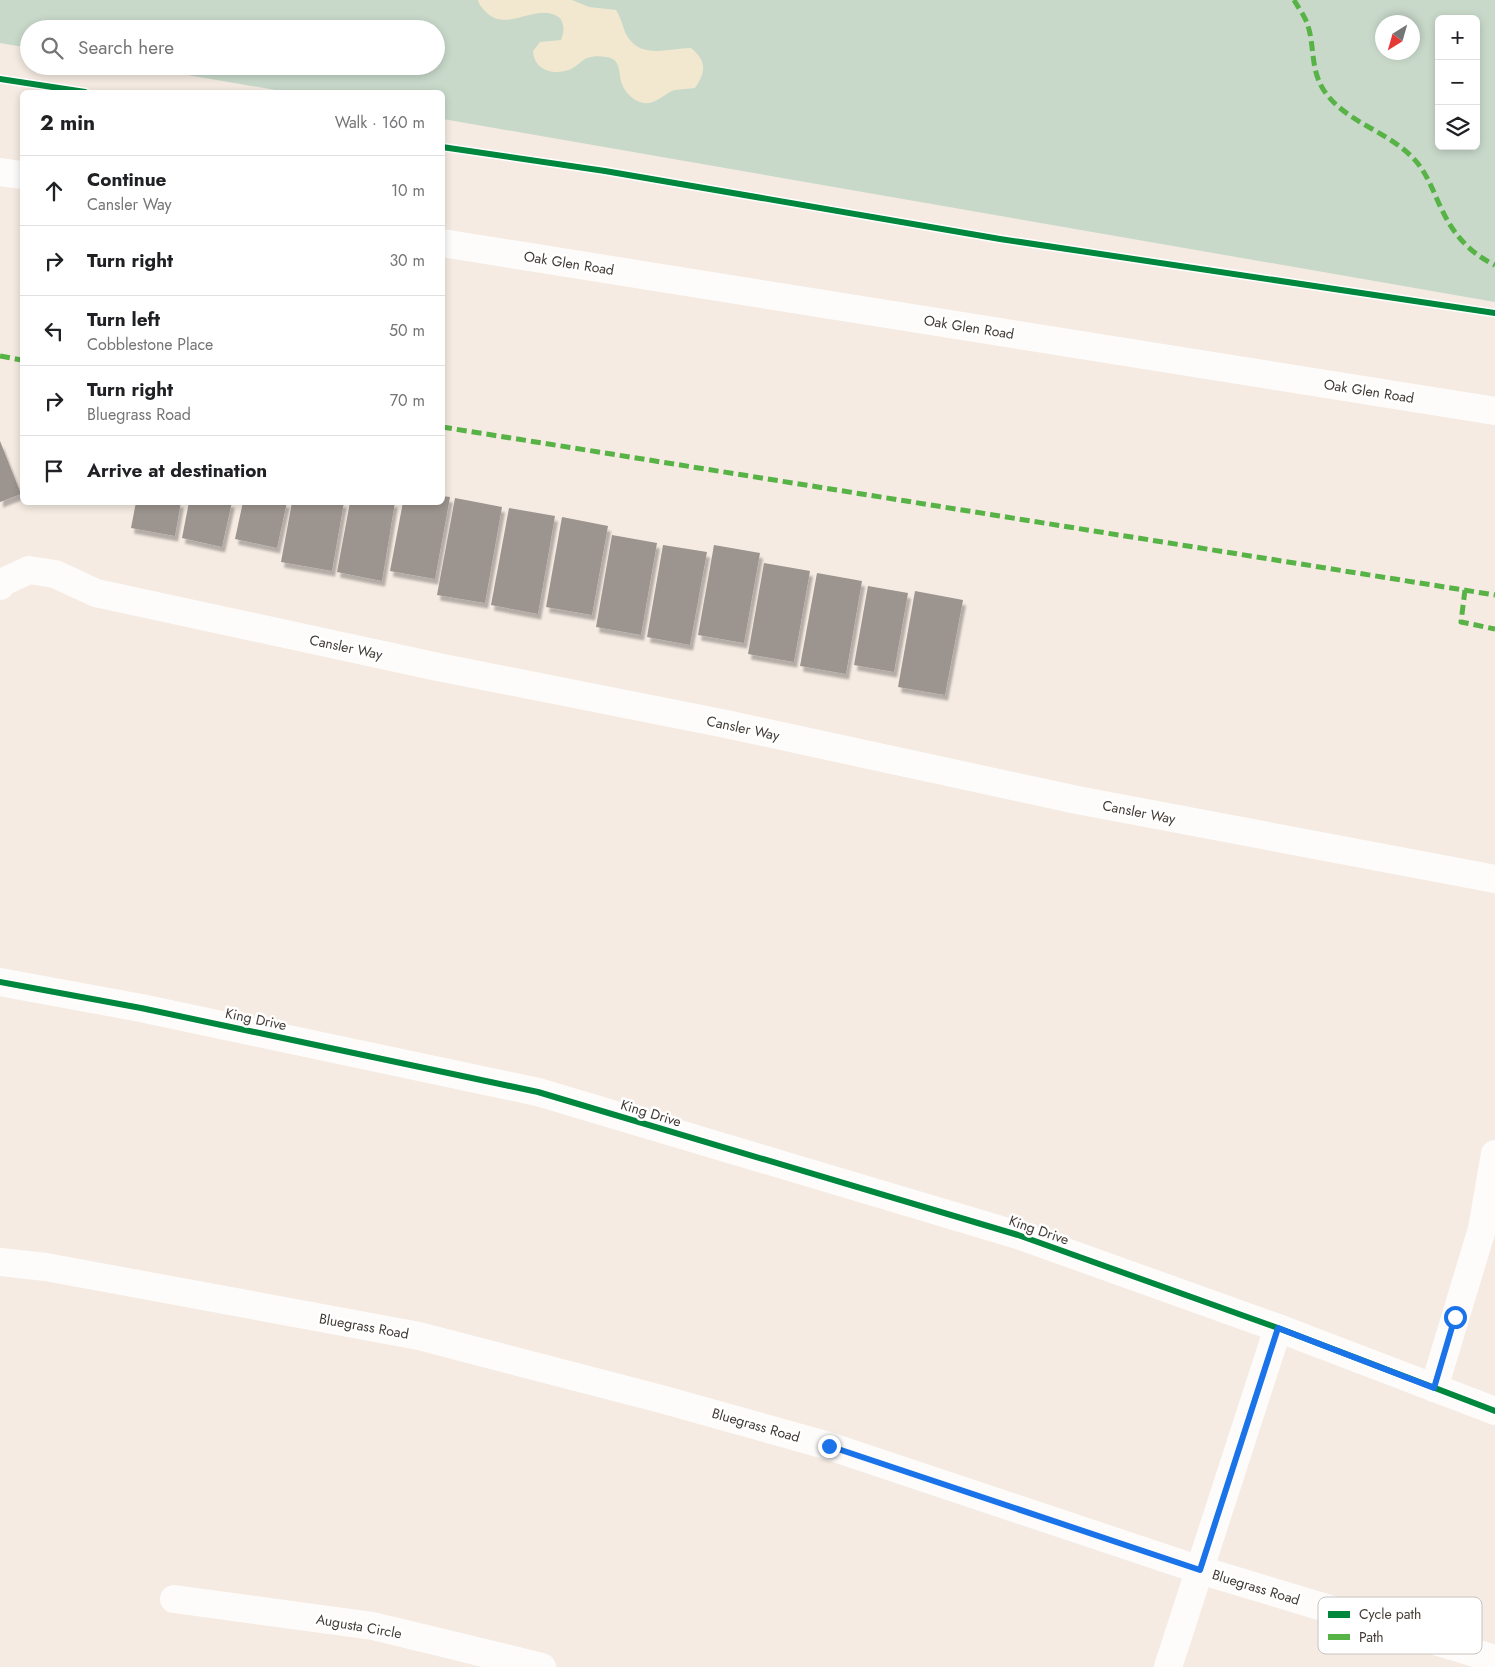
<!DOCTYPE html>
<meta charset="utf-8">
<style>
body{margin:0;font-family:Jost,sans-serif;background:#f2f2f2;color:#202124}
.controls{position:absolute;right:15px;top:15px;display:grid;overflow:hidden;border-radius:8px;box-shadow:0 2px 8px #0003}
.controls button{width:45px;height:45px;display:grid;place-items:center;padding:0;border:0;border-bottom:1px solid #e0e0e0;background:#fff;color:#202124;font:25px sans-serif}
.compass{position:absolute;left:1375px;top:15px;width:45px;height:45px;border-radius:50%;background:#fff;box-shadow:0 2px 8px #0003;rotate:217deg}
.stop{position:absolute;width:15px;height:15px;margin:-11px;border:4px solid #1a73e8;border-radius:50%;background:#fff}
.stop.end{background:#1a73e8;border-color:#fff;box-shadow:0 1px 5px #0008}
.list{margin:0;padding:0;list-style:none}
h2{display:flex;justify-content:space-between;align-items:center;height:65px;margin:0;padding:0 20px;font-size:21px}
h2 small{font-size:16px;font-weight:400;color:#757577}
.list li{display:grid;grid-template-columns:32px 1fr auto;gap:15px;align-items:center;box-sizing:border-box;height:70px;padding:0 20px;border-top:1px solid #e0e0e0}
.list b{display:block;font-size:19px;white-space:nowrap}
.list p{margin:0;font-size:16px;white-space:nowrap;color:#757577}
.list em{font-size:16px;font-style:normal;color:#757577}
.icon{flex:none;width:28px;height:28px;fill:none;stroke:currentColor;stroke-width:2;stroke-linecap:round;stroke-linejoin:round}
.map{position:relative;flex:none;width:1495px;height:1667px;overflow:hidden}
.search{position:absolute;background:#fff;box-shadow:0 2px 8px #0003;left:20px;top:20px;width:425px;height:55px;display:flex;align-items:center;gap:12px;box-sizing:border-box;padding:0 18px;border-radius:28px;color:#757577;font-size:19px}
.panel{position:absolute;background:#fff;box-shadow:0 2px 8px #0003;left:20px;top:90px;width:425px;height:415px;border-radius:8px}
.map>svg:first-child{display:block}
.green{fill:#c8d9ca;fill-rule:evenodd}
.sand{fill:#f2e8cf}
.building{fill:#9c948e;filter:url(#shadow)}
.lines{fill:none;stroke-linecap:round;stroke-linejoin:round}
.minor{stroke:#fefcfb;stroke-width:28}
.major{stroke:#fefcfb;stroke-width:28}
.quiet{stroke:#57b346;stroke-width:5;stroke-dasharray:10 5;stroke-linecap:butt}
.cycleway-casing{stroke:#fff;stroke-width:9}
.cycleway{stroke:#00873e;stroke-width:6}
.route{stroke:#1a73e8;stroke-width:6}
.labels{text-anchor:middle;dominant-baseline:central;stroke-width:5;stroke-linejoin:round;paint-order:stroke}
.street-label{font-size:14px;fill:#423b35;stroke:#fff}
.key{fill:#fff;stroke:#c6c4c2;stroke-width:1}
.key-label{font-size:14px;fill:#423b35}
</style>
<div class="map">
<svg width="1495" height="1667" viewBox="0 0 1495 1667">
<defs>
<filter id="shadow"><feDropShadow dx="3" dy="5.5" stdDeviation="1" flood-color="#0004"/></filter>
</defs>
<rect width="100%" height="100%" fill="#f5ebe2"/>
<path class="green" d="M0 0H1495V302L443 119 442 92H287L135 66H436V29H29V48L0 43ZM1439 19H1476V146H1439ZM1382 22H1412V52H1382Z"/>
<path class="sand" d="M478 0H572L589 7 616 10C621 18 622 24 625 32 639 61 667 48 691 48 707 61 706 72 695 88 688 89 681 89 675 90 664 93 656 105 644 103 635 102 625 93 622 84 618 73 622 59 606 57 600 56 593 56 587 58 581 61 577 66 571 69 555 76 534 71 533 51L540 42 561 40C564 32 565 26 560 18 537 0 506 36 484 10 481 6 479 5 478 0Z"/>
<g class="building">
<path d="M0 441 21 494 0 502Z"/>
<path d="M442 496 450 497 435 579 390 571 403 502H442Z"/>
<path d="M455 498 502 507 485 603 437 595Z"/>
<path d="M136 502H181L175 536 131 528Z"/>
<path d="M189 502H232L222 547 182 538Z"/>
<path d="M243 502H287L277 548 235 539Z"/>
<path d="M292 502H344L332 571 281 562Z"/>
<path d="M350 502H395L382 581 337 572Z"/>
<path d="M509 508 555 516 538 614 491 605Z"/>
<path d="M562 517 608 526 592 615 546 607Z"/>
<path d="M612 535 657 543 641 635 596 627Z"/>
<path d="M663 545 707 552 690 645 647 637Z"/>
<path d="M714 545 760 553 744 643 698 635Z"/>
<path d="M764 563 810 571 794 662 748 654Z"/>
<path d="M817 573 862 581 846 674 800 666Z"/>
<path d="M868 586 908 593 894 672 854 665Z"/>
<path d="M915 591 963 600 945 695 898 687Z"/>
</g>
<g class="lines">
<g class="minor">
<path d="M0 586 3 582 29 570 55 574 96 593 438 667 726 724 1077 800 1495 879"/>
<path d="M0 982 141 1008 538 1092 1018 1235 1278 1328 1495 1411"/>
<path d="M0 1262 46 1267 419 1336 661 1399 829 1446 1200 1570 1495 1659"/>
<path d="M1434 1388 1482 1229 1495 1154"/>
<path d="M174 1599 373 1626 542 1667"/>
<path d="M1168 1667 1278 1328"/>
</g>
<g class="major">
<path d="M0 172 22 175"/>
<path d="M442 243 1495 411"/>
</g>
<g class="quiet">
<path d="M1294 0C1298 7 1304 15 1307 23 1315 45 1310 68 1323 89 1343 121 1385 130 1411 156 1427 171 1433 192 1443 212 1454 235 1471 254 1495 265"/>
<path d="M0 356 22 360"/>
<path d="M442 427 1495 595"/>
<path d="M1465 590 1461 622 1495 629"/>
</g>
<g class="cycleway-casing">
<g id="cycleway">
<path d="M0 79 85 92"/>
<path d="M442 147 605 171 1000 239 1495 313"/>
<path d="M0 982 141 1008 538 1092 1018 1235 1278 1328 1495 1411"/>
</g>
</g>
<use href="#cycleway" class="cycleway"/>
</g>
<g class="lines">
<path class="route" d="M829 1446 1200 1570 1278 1328 1434 1388 1455 1317"/>
</g>
<g class="labels">
<g class="street-label">
<text transform="translate(569 263) rotate(9)">Oak Glen Road</text>
<text transform="translate(969 327) rotate(9)">Oak Glen Road</text>
<text transform="translate(1369 391) rotate(9)">Oak Glen Road</text>
<text transform="translate(346 647) rotate(12)">Cansler Way</text>
<text transform="translate(743 728) rotate(12)">Cansler Way</text>
<text transform="translate(1139 812) rotate(11)">Cansler Way</text>
<text transform="translate(256 1019) rotate(12)">King Drive</text>
<text transform="translate(651 1113) rotate(17)">King Drive</text>
<text transform="translate(1039 1230) rotate(19)">King Drive</text>
<text transform="translate(364 1326) rotate(10)">Bluegrass Road</text>
<text transform="translate(756 1425) rotate(16)">Bluegrass Road</text>
<text transform="translate(1256 1587) rotate(17)">Bluegrass Road</text>
<text transform="translate(359 1626) rotate(10)">Augusta Circle</text>
</g>
</g>
<rect x="1318" y="1597" width="164" height="57" rx="8" class="key"/>
<rect x="1328" y="1611" width="22" height="7" fill="#00873e"/>
<rect x="1328" y="1634" width="22" height="6" fill="#57b346"/>
<g class="key-label">
<text x="1359" y="1619">Cycle path</text>
<text x="1359" y="1642">Path</text>
</g>
</svg>
<div class="controls">
<button>+</button>
<button>−</button>
<button><svg class="icon" aria-label="layers" viewBox="0 0 24 24"><path d="M12 4l9 5-9 5-9-5zM3 14l9 5 9-5"/></svg></button>
</div>
<svg class="compass" viewBox="-18 -18 36 36"><path d="M0-13l5 13h-10z" fill="#e53935"/><path d="M0 13l5-13h-10z" fill="#757577"/></svg>
<div class="stop" style="left:1455px;top:1317px"></div>
<div class="stop end" style="left:829px;top:1446px"></div>
<div class="search"><svg class="icon" aria-label="search" viewBox="0 0 24 24"><circle cx="10" cy="10" r="6"/><path d="M15 15l6 6"/></svg>Search here</div>
<section class="panel">
<h2>2 min<small>Walk · 160 m</small></h2>
<ul class="list">
<li><svg class="icon" aria-label="ahead" viewBox="0 0 24 24"><path d="M12 20V5M6 11l6-6 6 6"/></svg><div><b>Continue</b><p>Cansler Way</p></div><em>10 m</em></li>
<li><svg class="icon" aria-label="right" viewBox="0 0 24 24"><path d="M7 20v-9h11M14 6l5 5-5 5"/></svg><div><b>Turn right</b></div><em>30 m</em></li>
<li><svg class="icon" aria-label="left" viewBox="0 0 24 24"><path d="M17 20v-9H6M10 6l-5 5 5 5"/></svg><div><b>Turn left</b><p>Cobblestone Place</p></div><em>50 m</em></li>
<li><svg class="icon" aria-label="right" viewBox="0 0 24 24"><path d="M7 20v-9h11M14 6l5 5-5 5"/></svg><div><b>Turn right</b><p>Bluegrass Road</p></div><em>70 m</em></li>
<li><svg class="icon" aria-label="arrive" viewBox="0 0 24 24"><path d="M6 21V4h12l-3 4 3 4H6"/></svg><div><b>Arrive at destination</b></div></li>
</ul>
</section>
</div>
